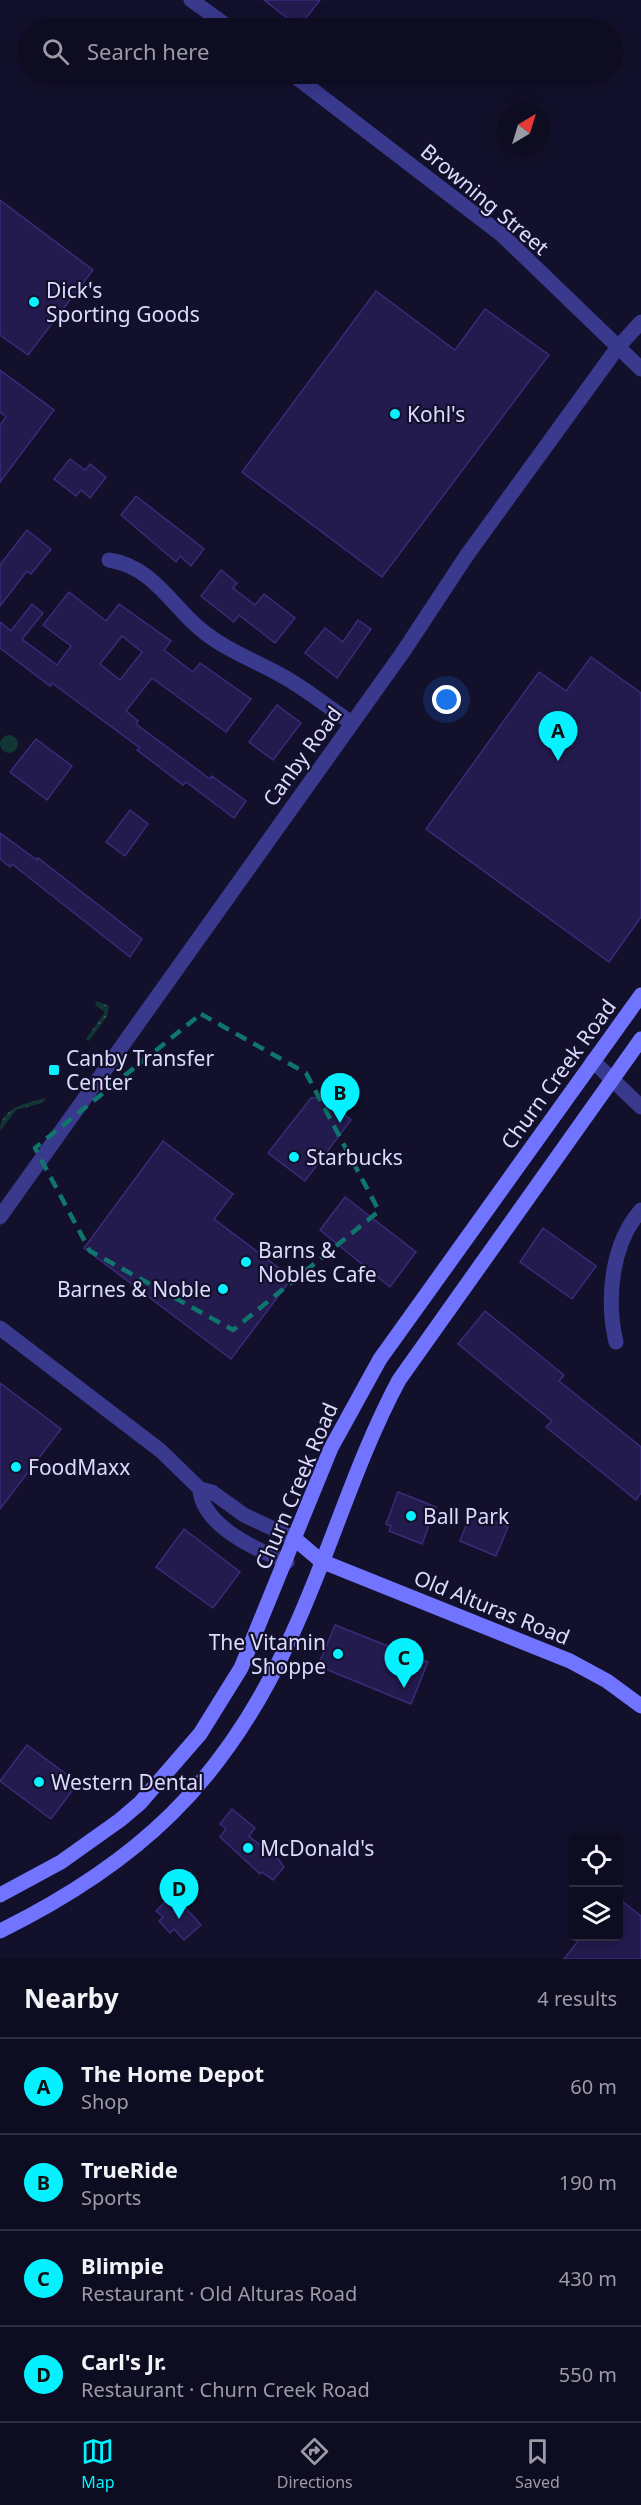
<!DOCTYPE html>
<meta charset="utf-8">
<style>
body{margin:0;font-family:"Noto Sans",sans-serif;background:#1c1a2e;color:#f1f3f6}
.controls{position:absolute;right:18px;bottom:18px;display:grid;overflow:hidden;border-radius:6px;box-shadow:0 3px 15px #0003}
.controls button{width:54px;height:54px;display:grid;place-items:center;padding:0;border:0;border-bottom:2px solid #2e2c3f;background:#0e0c21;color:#f1f3f6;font:30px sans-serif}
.compass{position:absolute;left:497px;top:102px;width:54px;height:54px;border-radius:50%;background:#0e0c21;box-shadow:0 3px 15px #0003;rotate:38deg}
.you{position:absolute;left:447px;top:700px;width:21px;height:21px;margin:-15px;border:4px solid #fff;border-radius:50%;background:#1a73e8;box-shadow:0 0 0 9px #1a73e833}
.badge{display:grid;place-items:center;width:39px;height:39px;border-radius:50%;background:#06f1ff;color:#111;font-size:20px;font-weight:700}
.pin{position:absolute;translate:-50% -50px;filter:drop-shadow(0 2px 3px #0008)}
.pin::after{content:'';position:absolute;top:32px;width:21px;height:18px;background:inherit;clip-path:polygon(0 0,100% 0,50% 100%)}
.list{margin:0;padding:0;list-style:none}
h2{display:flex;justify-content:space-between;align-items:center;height:78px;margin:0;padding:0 24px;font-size:26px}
h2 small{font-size:20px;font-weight:400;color:#9b9ba5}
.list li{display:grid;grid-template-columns:39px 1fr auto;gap:18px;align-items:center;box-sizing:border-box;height:96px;padding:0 24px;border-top:2px solid #2e2c3f}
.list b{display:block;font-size:22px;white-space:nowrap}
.list p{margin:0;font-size:20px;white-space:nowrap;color:#9b9ba5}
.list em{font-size:20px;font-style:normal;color:#9b9ba5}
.icon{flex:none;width:33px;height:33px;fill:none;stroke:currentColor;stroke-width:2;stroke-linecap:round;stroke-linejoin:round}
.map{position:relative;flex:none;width:641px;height:1959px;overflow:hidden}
.search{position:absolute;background:#0e0c21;box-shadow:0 3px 15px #0003;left:18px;right:18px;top:18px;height:66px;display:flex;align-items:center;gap:15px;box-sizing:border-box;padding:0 21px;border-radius:33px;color:#9b9ba5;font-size:22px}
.sheet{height:462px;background:#0e0c21}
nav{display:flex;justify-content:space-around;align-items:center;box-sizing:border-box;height:84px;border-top:2px solid #2e2c3f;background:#0e0c21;font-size:16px;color:#9b9ba5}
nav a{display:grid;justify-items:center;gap:3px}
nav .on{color:#06f1ff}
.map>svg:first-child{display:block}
.grass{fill:#123633}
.garden{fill:url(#garden-dots)}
.building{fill:#231b4e;stroke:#382c7b;stroke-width:1.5;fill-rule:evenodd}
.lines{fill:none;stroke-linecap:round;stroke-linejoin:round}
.minor{stroke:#39398d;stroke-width:15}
.tertiary{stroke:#39398d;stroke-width:15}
.secondary{stroke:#7174ff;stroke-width:15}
.marked{fill:none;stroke:#0f766e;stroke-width:4.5;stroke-dasharray:12 8;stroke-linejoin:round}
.poi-dot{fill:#06f1ff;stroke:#13102c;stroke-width:2}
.labels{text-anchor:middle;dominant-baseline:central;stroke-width:4.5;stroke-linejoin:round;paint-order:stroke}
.street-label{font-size:21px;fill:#dddaff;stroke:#13102c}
.poi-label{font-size:21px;fill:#dddaff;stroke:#13102c;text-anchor:start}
</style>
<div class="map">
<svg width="641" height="1959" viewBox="0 0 641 1959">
<defs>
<pattern id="garden-dots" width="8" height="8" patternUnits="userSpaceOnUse" patternTransform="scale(1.5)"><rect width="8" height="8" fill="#123633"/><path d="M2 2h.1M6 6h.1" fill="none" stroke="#345252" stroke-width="1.8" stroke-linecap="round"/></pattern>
</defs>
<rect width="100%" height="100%" fill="#13102c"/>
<circle class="grass" cx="9" cy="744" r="9"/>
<g class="garden">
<path d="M97 1001 109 1006 107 1016 89 1041 86 1039 105 1012 95 1005Z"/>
<path d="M46 1098 42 1103 16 1110 0 1131C0 1107 28 1103 46 1098Z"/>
</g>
<g class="building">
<path d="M264 0H320L299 27Z"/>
<path d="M0 200 93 270 28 355 0 335Z"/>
<path d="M376 291 455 350 485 309 549 355 382 577 242 472Z"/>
<path d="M0 370 54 410 0 482V425L6 417 0 412Z"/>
<path d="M70 459 85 470 90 464 106 477 90 498 81 490 76 496 54 479Z"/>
<path d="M136 496 204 549 191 566 180 556 176 562 121 515Z"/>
<path d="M27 530 51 549 31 574 27 571 0 606V565Z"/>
<path d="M221 570 237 583 233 588 255 605 264 594 295 618 275 643 239 615 234 622 201 596Z"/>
<path d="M69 592 106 621 119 604 171 641 164 650 193 672 200 663 251 699 226 732 152 678 126 711 138 721 136 724 210 779 212 776 246 801 234 818 186 782 183 785 137 750 140 748 52 683 50 686 0 648V622L11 631 32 604 43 613 22 639 57 665 71 646 43 625ZM122 636 142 652 120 680 100 664Z"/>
<path d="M358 620 371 629 337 678 305 653 325 628 343 642Z"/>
<path d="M591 657 641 693V917L609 962 426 829 539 672 566 691Z"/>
<path d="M277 705 301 723 273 760 249 742Z"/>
<path d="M36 739 72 766 47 800 10 772Z"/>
<path d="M130 810 148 824 125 856 106 842Z"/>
<path d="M0 833 37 860 38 858 142 939 130 957 12 864 10 867 0 859Z"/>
<path d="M321 1097 351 1120 305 1181 268 1153 311 1098Z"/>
<path d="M163 1141 233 1194 214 1219 292 1278 231 1359 84 1248Z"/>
<path d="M345 1197 416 1252 390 1287 320 1230Z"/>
<path d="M543 1228 596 1266 572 1299 520 1262Z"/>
<path d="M485 1311 564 1375 559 1381 641 1447V1493L636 1500 546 1427 552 1421 458 1344Z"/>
<path d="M0 1383 61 1429 0 1509Z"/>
<path d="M398 1492 436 1507 422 1544 389 1531 391 1526 386 1524Z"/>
<path d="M471 1512 508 1527 496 1556 460 1541Z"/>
<path d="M184 1529 240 1572 213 1608 156 1567Z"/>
<path d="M335 1625 428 1662 411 1704 318 1666Z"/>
<path d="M27 1745 78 1783 51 1819 0 1781Z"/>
<path d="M232 1809 255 1828 249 1836 279 1860 284 1867 273 1880 262 1872 260 1874 220 1837 226 1829 220 1824Z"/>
<path d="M618 1898 641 1916V1959H564L582 1936H618Z"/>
<path d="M168 1899 178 1910 183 1905 201 1925 184 1940 174 1929 170 1933 159 1921 163 1917 156 1911Z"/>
</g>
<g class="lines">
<g class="minor">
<path d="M618 347 641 322"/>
<path d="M109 560C151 566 170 603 199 628 227 652 260 662 291 681 312 694 331 709 352 723"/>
<path d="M0 1328 161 1451 200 1489 212 1492 244 1515 295 1539"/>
<path d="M616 1342C606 1300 611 1244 641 1210"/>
<path d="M200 1489C202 1526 257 1550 287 1562"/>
</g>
<g class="tertiary">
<path d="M191 0 230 28"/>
<path d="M292 74 502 235 641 369"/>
<path d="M593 1061 641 1107"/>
<path d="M0 1217 403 652 467 555 618 347"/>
</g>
<g class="secondary">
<path d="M295 1539 321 1561 570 1661 607 1681 641 1706"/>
<path d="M0 1895 61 1862 120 1820 140 1803 200 1734 241 1668 331 1448 380 1359 641 995"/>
<path d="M0 1931C138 1863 223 1783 288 1643 329 1557 354 1464 399 1380L641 1039"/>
</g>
</g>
<path class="marked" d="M201 1014 306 1073 379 1211 233 1330 90 1251 35 1148Z"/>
<g class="poi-dot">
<circle cx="34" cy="302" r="6"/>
<circle cx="395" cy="414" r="6"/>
<rect x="48" y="1064" width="12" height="12" rx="3"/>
<circle cx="294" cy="1157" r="6"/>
<circle cx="246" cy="1262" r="6"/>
<circle cx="223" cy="1289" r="6"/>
<circle cx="16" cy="1467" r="6"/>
<circle cx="411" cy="1516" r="6"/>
<circle cx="338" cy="1654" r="6"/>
<circle cx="39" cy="1782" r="6"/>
<circle cx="248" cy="1848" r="6"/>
</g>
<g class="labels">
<g class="street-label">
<text transform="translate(485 199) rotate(40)">Browning Street</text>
<text transform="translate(302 756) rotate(-54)">Canby Road</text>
<text transform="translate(558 1074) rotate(-54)">Churn Creek Road</text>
<text transform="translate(296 1486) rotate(-67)">Churn Creek Road</text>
<text transform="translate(492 1607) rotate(22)">Old Alturas Road</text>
</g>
<g class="poi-label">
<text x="46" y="290">Dick's<tspan x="46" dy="24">Sporting Goods</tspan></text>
<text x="407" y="414">Kohl's</text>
<text x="66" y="1058">Canby Transfer<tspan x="66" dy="24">Center</tspan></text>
<text x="306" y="1157">Starbucks</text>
<text x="258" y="1250">Barns &amp;<tspan x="258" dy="24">Nobles Cafe</tspan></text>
<text x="211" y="1289" text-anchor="end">Barnes &amp; Noble</text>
<text x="28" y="1467">FoodMaxx</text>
<text x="423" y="1516">Ball Park</text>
<text x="326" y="1642" text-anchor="end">The Vitamin<tspan x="326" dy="24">Shoppe</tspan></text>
<text x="51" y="1782">Western Dental</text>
<text x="260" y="1848">McDonald's</text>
</g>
</g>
</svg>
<div class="controls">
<button><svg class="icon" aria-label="locate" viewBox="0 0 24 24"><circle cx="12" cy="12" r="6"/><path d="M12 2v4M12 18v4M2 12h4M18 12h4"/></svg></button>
<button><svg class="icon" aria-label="layers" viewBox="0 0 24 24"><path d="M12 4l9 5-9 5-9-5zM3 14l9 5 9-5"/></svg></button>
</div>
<svg class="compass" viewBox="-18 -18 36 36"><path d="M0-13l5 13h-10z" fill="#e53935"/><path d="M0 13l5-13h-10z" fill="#9b9ba5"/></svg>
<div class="you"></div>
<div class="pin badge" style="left:558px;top:761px">A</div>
<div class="pin badge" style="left:340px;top:1123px">B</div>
<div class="pin badge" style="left:404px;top:1688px">C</div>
<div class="pin badge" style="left:179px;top:1919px">D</div>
<div class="search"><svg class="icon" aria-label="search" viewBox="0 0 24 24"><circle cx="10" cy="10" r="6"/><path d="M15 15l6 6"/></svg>Search here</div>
</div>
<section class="sheet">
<h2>Nearby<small>4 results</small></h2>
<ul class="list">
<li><span class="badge">A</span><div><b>The Home Depot</b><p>Shop</p></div><em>60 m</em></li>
<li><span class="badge">B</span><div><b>TrueRide</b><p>Sports</p></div><em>190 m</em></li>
<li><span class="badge">C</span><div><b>Blimpie</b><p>Restaurant · Old Alturas Road</p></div><em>430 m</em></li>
<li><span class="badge">D</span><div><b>Carl's Jr.</b><p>Restaurant · Churn Creek Road</p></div><em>550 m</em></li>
</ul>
</section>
<nav>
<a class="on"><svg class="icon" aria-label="map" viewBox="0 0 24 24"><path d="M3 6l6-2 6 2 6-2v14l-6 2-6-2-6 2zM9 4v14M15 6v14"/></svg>Map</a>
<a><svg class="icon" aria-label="directions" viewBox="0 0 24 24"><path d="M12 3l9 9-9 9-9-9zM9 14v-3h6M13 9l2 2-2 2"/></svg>Directions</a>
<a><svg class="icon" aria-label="saved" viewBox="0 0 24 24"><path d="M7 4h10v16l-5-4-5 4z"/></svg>Saved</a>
</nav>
